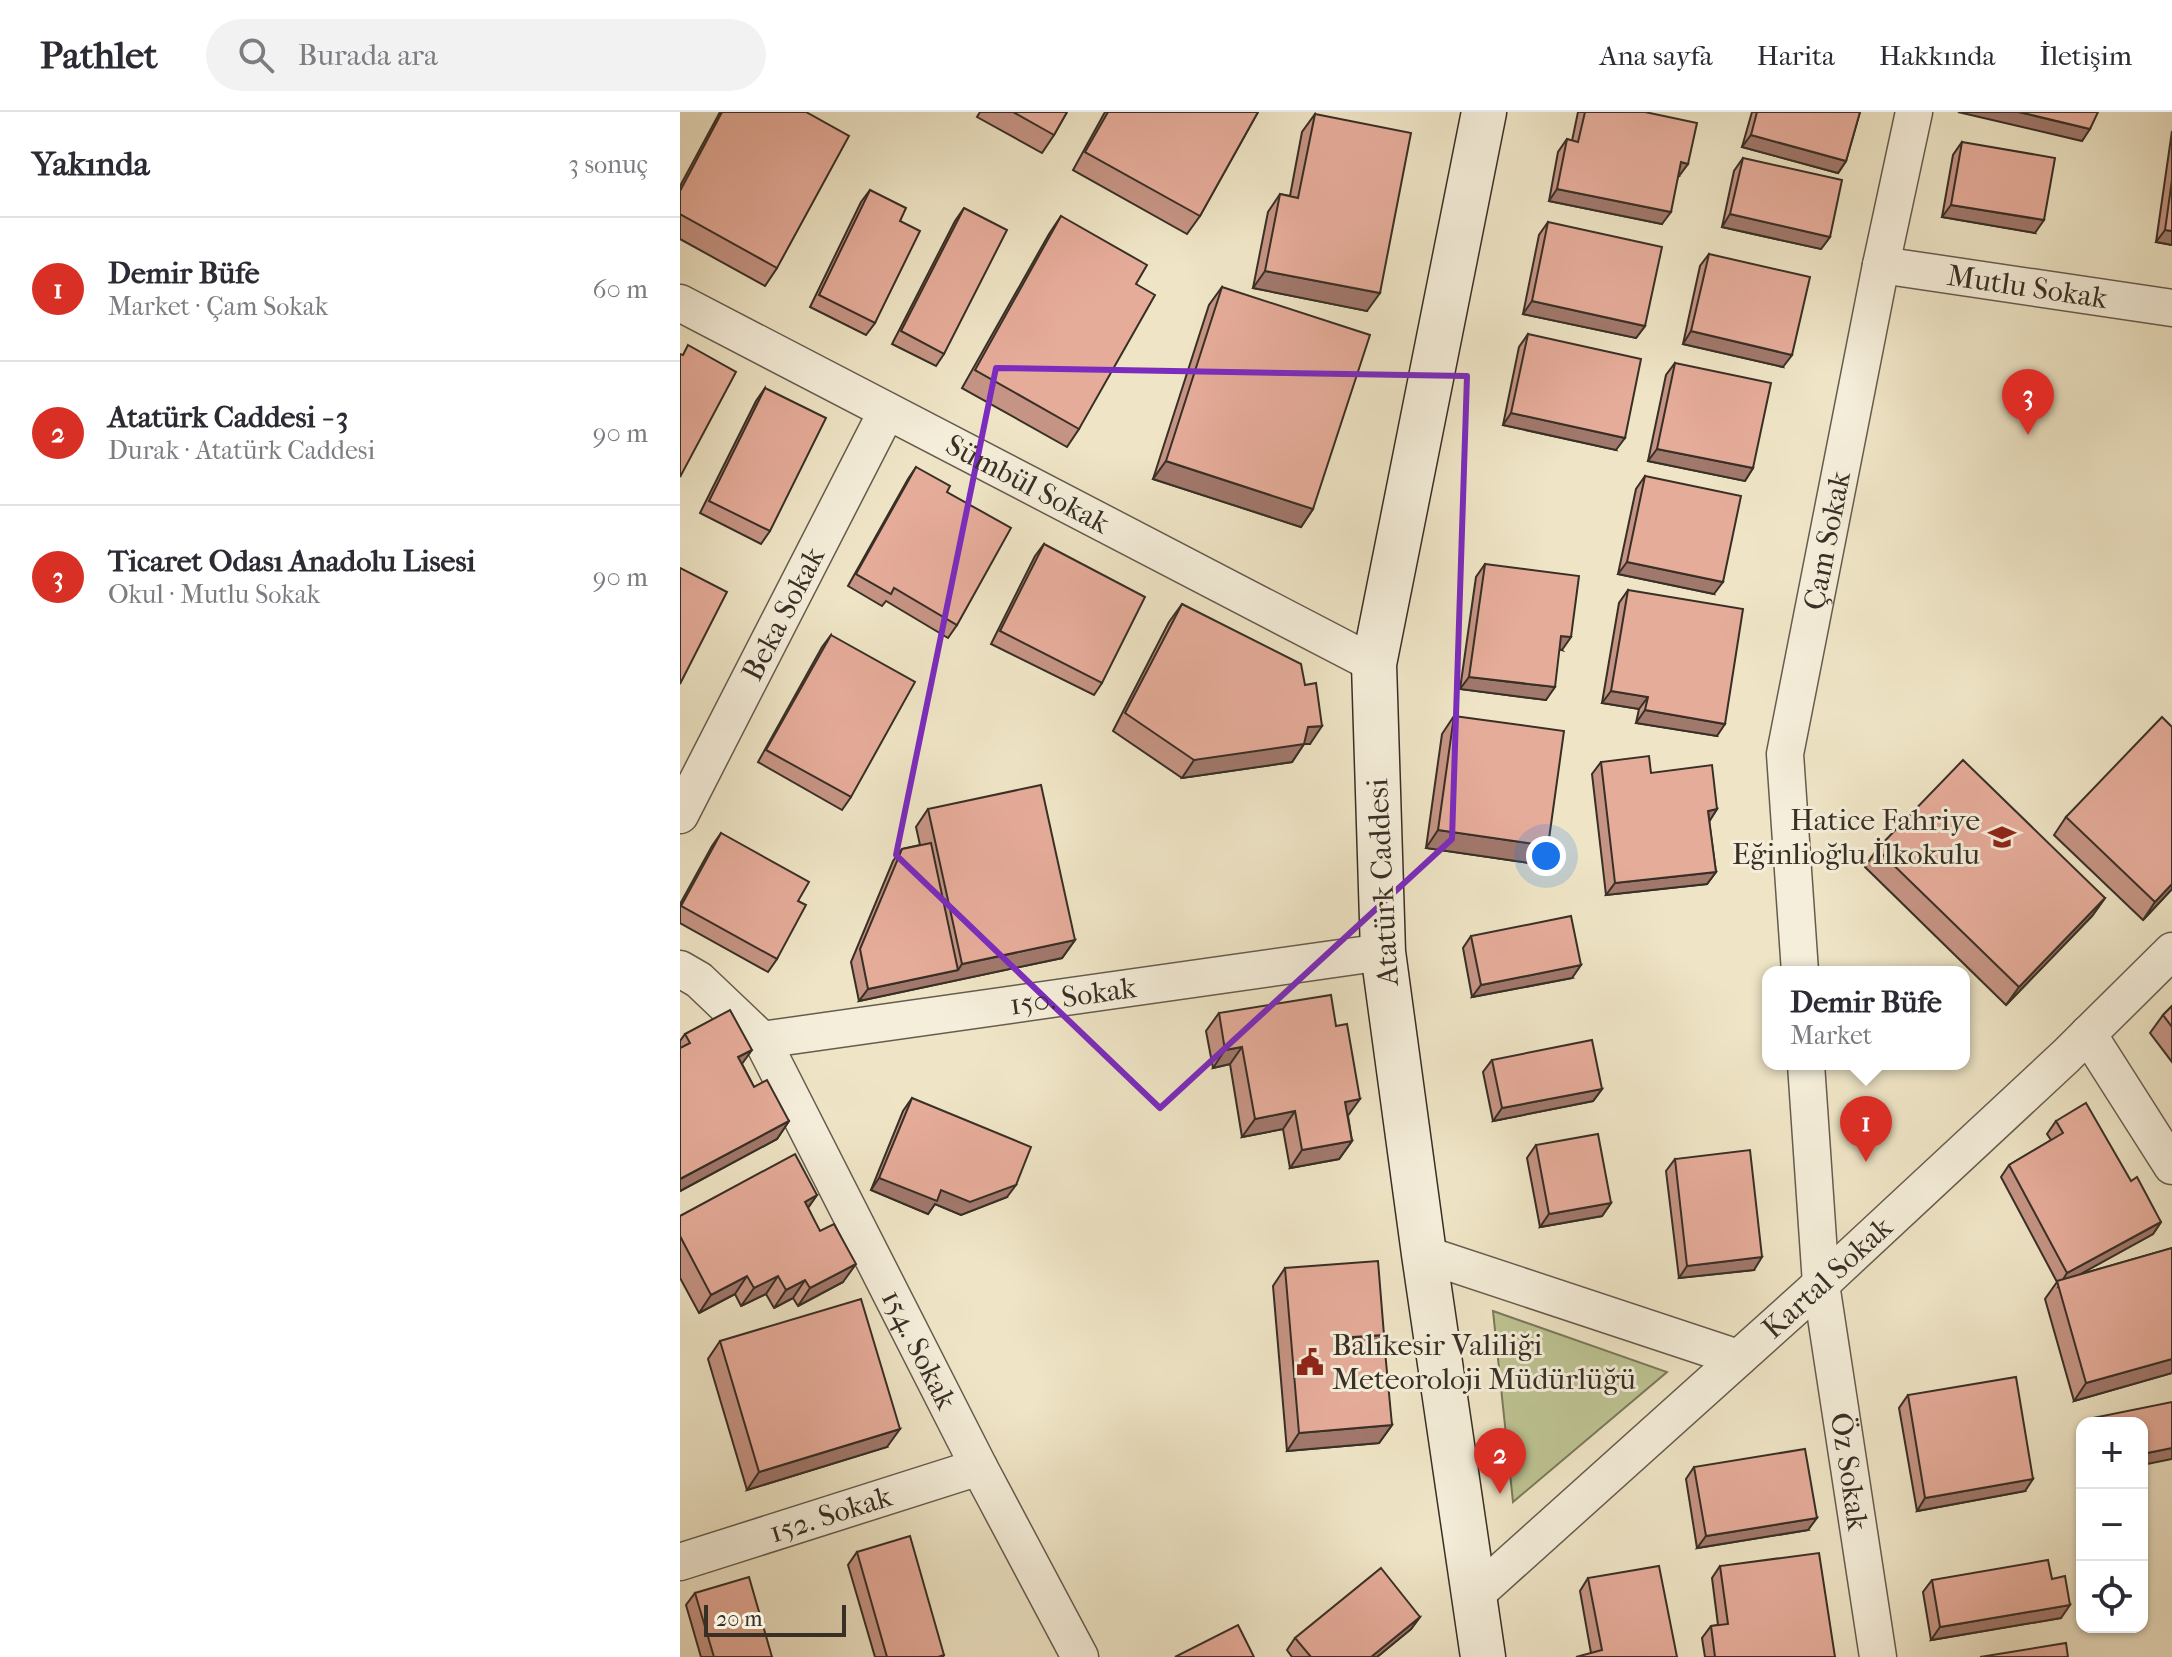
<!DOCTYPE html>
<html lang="tr">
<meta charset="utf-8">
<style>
body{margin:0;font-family:"IM FELL French Canon",serif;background:#f2f2f3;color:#2b2b33}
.controls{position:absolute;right:24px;bottom:24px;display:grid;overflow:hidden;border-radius:16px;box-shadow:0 2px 6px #0004}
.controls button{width:72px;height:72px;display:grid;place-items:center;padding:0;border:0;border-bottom:2px solid #e1e1e2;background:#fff;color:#2b2b33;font:40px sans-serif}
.scale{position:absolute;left:24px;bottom:20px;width:142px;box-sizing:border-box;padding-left:8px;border:4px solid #382f26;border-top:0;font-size:22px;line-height:28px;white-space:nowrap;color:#382f26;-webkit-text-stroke:6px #f5eeda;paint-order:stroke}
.you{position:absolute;left:866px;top:744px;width:28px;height:28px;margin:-20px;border:6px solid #fff;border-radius:50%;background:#1a73e8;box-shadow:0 0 0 12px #1a73e833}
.badge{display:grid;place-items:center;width:52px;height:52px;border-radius:50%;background:#d93025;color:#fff;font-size:26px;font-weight:700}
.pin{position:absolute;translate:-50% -66px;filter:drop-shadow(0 2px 4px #0008)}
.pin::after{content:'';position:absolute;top:42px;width:28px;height:24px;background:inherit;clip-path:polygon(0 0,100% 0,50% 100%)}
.popup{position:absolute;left:1082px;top:854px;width:208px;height:104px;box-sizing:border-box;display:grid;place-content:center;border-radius:16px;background:#fff;filter:drop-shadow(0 2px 6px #0005);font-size:26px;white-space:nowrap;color:#7c7c81}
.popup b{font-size:30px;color:#2b2b33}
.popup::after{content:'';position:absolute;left:50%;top:100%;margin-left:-16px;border:16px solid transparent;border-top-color:#fff}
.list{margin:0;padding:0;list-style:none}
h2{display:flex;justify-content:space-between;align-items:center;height:104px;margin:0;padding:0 32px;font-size:34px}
h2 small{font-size:26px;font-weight:400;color:#7c7c81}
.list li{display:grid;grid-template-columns:52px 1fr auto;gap:24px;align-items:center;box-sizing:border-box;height:144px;padding:0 32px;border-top:2px solid #e1e1e2}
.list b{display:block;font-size:30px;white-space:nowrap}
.list p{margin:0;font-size:26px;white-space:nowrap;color:#7c7c81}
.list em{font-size:26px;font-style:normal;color:#7c7c81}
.icon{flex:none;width:44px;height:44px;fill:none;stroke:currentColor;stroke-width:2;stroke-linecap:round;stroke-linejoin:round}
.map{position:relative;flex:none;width:1492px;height:1545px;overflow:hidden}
header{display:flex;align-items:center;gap:48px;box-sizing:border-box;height:112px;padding:0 40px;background:#fff;border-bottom:2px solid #e1e1e2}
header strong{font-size:38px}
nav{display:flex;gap:44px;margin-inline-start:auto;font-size:28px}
.search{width:560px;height:72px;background:#f2f2f3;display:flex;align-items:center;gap:20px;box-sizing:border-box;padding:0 28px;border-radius:44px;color:#7c7c81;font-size:30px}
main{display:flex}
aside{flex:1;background:#fff}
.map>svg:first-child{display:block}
.green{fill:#bdc392;stroke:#7a795c;stroke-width:2}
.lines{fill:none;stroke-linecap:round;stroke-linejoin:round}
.minor-casing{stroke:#665c4e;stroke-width:39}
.secondary-casing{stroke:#382f26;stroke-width:47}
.minor{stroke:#f5eeda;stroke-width:36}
.secondary{stroke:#f5eeda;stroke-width:44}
.wall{fill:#c69484;stroke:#382f26;stroke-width:2}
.shaded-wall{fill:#a1786c;stroke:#382f26;stroke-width:2}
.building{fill:#e6ac9a;stroke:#382f26;stroke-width:2}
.marked{fill:none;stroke:#7b2cbf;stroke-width:6;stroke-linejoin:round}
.labels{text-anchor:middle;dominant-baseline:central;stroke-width:6;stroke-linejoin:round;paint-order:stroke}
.street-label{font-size:30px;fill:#382f26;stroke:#f5eeda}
.poi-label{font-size:30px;fill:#382f26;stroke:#f5eeda;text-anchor:end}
</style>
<header>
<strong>Pathlet</strong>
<div class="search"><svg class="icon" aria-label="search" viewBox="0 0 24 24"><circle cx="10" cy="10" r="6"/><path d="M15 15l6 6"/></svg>Burada ara</div>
<nav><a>Ana sayfa</a><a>Harita</a><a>Hakkında</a><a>İletişim</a></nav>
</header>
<main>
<aside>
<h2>Yakında<small>3 sonuç</small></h2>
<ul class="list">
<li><span class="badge">1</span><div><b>Demir Büfe</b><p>Market · Çam Sokak</p></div><em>60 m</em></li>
<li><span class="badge">2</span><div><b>Atatürk Caddesi - 3</b><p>Durak · Atatürk Caddesi</p></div><em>90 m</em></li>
<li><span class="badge">3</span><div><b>Ticaret Odası Anadolu Lisesi</b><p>Okul · Mutlu Sokak</p></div><em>90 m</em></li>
</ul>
</aside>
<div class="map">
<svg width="1492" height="1545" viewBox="0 0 1492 1545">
<rect width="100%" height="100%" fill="#efe5c6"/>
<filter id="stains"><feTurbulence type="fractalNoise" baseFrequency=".0025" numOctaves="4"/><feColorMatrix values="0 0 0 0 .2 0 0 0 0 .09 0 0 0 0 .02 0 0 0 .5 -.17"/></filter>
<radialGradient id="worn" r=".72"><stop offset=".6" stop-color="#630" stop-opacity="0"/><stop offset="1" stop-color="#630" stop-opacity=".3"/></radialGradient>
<path class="green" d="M813 1199 987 1260 833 1390Z"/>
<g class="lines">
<g class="minor-casing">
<g id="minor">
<path id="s1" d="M1201 153 1492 196"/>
<path id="s2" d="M0 191 694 552"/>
<path id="s3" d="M0 703 207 299"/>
<path id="s4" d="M0 857 19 868 82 928 299 1355 400 1545"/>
<path id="s5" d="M1120 860 1105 642 1201 153 1234 0"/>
<path d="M1408 922 1492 1054"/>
<path id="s6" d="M82 928 703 840"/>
<path id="s7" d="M1126 952 1141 1172 1198 1545"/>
<path d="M744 1142 1058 1246"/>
<path id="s8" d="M0 1450 299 1355"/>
<path id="s9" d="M795 1483 1141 1172 1386 944 1492 839"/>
</g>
</g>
<g class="secondary-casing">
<path id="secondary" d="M803 1545 744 1142 703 840 694 552 804 0"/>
</g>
<use href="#minor" class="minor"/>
<use href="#secondary" class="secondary"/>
</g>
<g class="wall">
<path d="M40 0H126L97 156 85 174 0 127V74Z"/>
<path d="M300 0H387L374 23 362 41 297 5Z"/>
<path d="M425 0H578L520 104 507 122 393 58Z"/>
<path d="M898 0H965L999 64H998L982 112 869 89 878 40 887 27 892 29Z"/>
<path d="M1072 0H1180L1166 49 1158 61 1062 35Z"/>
<path d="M635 2 687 199 573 176 588 100 600 82 610 84 622 20Z"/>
<path d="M1492 19V133L1476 130Z"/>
<path d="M1282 30 1355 121 1262 105 1273 43Z"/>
<path d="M1063 46 1150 125 1141 137 1042 115 1054 59Z"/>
<path d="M190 78 220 109 195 211 186 223 130 195 181 90Z"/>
<path d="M284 96 264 242 256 254 212 232 275 109Z"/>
<path d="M381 104 456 172 399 317 387 335 282 276 369 122Z"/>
<path d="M868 110 965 214 956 226 843 202 859 123Z"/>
<path d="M1029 142 1103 255 1003 232 1020 154Z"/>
<path d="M542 175 633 397 621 415 473 367 529 193Z"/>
<path d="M848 222 936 338 823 313 839 235Z"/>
<path d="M995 251 1073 356 1065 369 968 349 986 263Z"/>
<path d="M85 276 90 419 81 432 20 401 76 289Z"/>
<path d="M236 355 267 380 277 513 268 526 206 489 202 494 168 474 228 367Z"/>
<path d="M965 364 1034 482 938 462 956 377Z"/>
<path d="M364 432 422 571 414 583 311 532 355 444Z"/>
<path d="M805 452 882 538 879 537 866 588 780 577 796 465Z"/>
<path d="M948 478 1037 624 956 611 959 597 922 591 939 491Z"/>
<path d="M502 492 625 573 630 632H624L612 650 502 666 433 619 489 510Z"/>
<path d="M151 523 171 685 162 698 78 650 142 535Z"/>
<path d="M774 604 868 734 856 752 746 736 762 622Z"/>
<path d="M1492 615V777L1463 808 1374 723 1386 705Z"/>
<path d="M921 650 971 661 1037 697 1029 709 1036 760 1027 772 926 783 912 662Z"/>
<path d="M248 697 395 828 382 846 179 889 171 850 213 749 222 737 240 733 236 715Z"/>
<path d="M41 721 118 789 97 847 88 860 0 811V792L32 734Z"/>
<path d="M1197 737 1425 786 1412 804 1326 893 1185 755Z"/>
<path d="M791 824 892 866 792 885 783 836Z"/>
<path d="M1492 894V950L1470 921 1483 903Z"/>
<path d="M539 901 668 1004 672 1029 659 1047 610 1056 603 1017 562 1025 550 952 533 956 526 919Z"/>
<path d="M5 922 62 952 74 975 109 1009 97 1027 0 1079V929Z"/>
<path d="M812 948 922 977 913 989 813 1009 803 960Z"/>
<path d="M232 986 327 1085 281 1103 255 1092 248 1102 191 1078 223 999Z"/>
<path d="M1376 1009 1451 1069 1481 1110 1473 1122 1398 1163 1492 1136V1261L1394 1289 1365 1187 1377 1170 1321 1065 1329 1053 1371 1028 1367 1022Z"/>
<path d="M856 1033 931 1091 922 1104 860 1115 847 1046Z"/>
<path d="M995 1047 1074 1158 999 1166 986 1059Z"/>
<path d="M137 1083 128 1096 163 1170 118 1194 113 1186 94 1196 86 1182 61 1194 55 1182 19 1201 0 1166V1104Z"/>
<path d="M605 1156 704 1223 692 1240 712 1313 699 1331 607 1339 593 1174Z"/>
<path d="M40 1229 207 1335 67 1378 28 1247Z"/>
<path d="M1228 1283 1345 1379 1237 1399 1219 1296Z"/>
<path d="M1402 1316V1333L1399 1320Z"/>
<path d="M1014 1355 1128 1418 1017 1436 1006 1367Z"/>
<path d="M177 1440 264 1543 263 1545H195L168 1453Z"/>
<path d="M1040 1454 1155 1545H1025L1022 1526 1031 1514 1038 1513 1032 1466Z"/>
<path d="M908 1466 997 1545 911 1541 900 1479Z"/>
<path d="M1372 1467 1381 1506 1251 1528 1243 1480 1252 1468Z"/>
<path d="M15 1481 92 1545H21L6 1493Z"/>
<path d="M740 1505 731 1517 697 1545H612L607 1538 615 1526Z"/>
</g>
<g class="shaded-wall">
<path d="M1278 0H1339L1410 17 1402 29Z"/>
<path d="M1071 23 1166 49 1158 61 1062 35Z"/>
<path d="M1001 50 1008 52 999 64 992 62Z"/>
<path d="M877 77 991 100 982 112 869 89Z"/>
<path d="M1271 93 1364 108 1355 121 1262 105Z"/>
<path d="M1050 102 1150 125 1141 137 1042 115Z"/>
<path d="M1485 118 1492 119V133L1476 130Z"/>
<path d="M585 159 700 181 687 199 573 176Z"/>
<path d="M852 189 965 214 956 226 843 202Z"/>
<path d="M1011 219 1112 243 1103 255 1003 232Z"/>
<path d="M831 301 945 326 936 338 823 313Z"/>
<path d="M977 337 1073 356 1065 369 968 349Z"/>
<path d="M486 349 633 397 621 415 473 367Z"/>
<path d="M947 450 1043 470 1034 482 938 462Z"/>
<path d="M881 524 891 525 882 538 872 536Z"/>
<path d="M789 565 875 575 866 588 780 577Z"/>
<path d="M931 579 968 585 959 597 922 591Z"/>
<path d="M965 598 1045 612 1037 624 956 611Z"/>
<path d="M642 614 630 632H624L612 650 502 666 514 648 628 615Z"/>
<path d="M1037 697 1029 710 1028 699Z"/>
<path d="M758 718 868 734 856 752 746 736Z"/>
<path d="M1036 760 1027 772 926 783 935 771Z"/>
<path d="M1492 772V777L1463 808 1475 790Z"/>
<path d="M1425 786 1412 804 1326 893 1339 875Z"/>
<path d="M395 828 382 846 179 889 188 877 278 858 282 852Z"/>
<path d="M901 853 892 866 792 885 801 873Z"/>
<path d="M562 935 550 952 533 956 545 938Z"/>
<path d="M72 938 59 956 58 945Z"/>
<path d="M922 977 913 989 813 1009 822 996Z"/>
<path d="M680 987 667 1005 665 990Z"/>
<path d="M615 999 603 1017 562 1025 575 1007Z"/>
<path d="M109 1009 97 1027 0 1079V1067Z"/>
<path d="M672 1029 659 1047 610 1056 622 1038Z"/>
<path d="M199 1066 261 1078 336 1073 327 1085 281 1103 255 1092 248 1102 191 1078Z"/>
<path d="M137 1083 124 1101 125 1090Z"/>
<path d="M931 1091 922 1104 860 1115 869 1102Z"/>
<path d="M1481 1110 1473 1122 1379 1174 1387 1161Z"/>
<path d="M1082 1145 1074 1158 999 1166 1007 1154Z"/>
<path d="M176 1152 163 1170 118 1194 130 1176Z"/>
<path d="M67 1164 55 1182 19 1201 31 1183Z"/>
<path d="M98 1164 86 1182 61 1194 74 1176Z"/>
<path d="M125 1168 113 1186 94 1196 106 1178Z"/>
<path d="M704 1223 692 1241 661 1243 673 1225Z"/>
<path d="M1492 1247V1261L1394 1289 1406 1271Z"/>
<path d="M712 1313 699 1331 607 1339 619 1321Z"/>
<path d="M220 1317 207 1335 67 1378 79 1360Z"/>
<path d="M1492 1336V1347L1462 1353V1342Z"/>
<path d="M1353 1367 1345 1379 1237 1399 1245 1386Z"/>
<path d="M1137 1406 1128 1418 1017 1436 1026 1424Z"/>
<path d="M1390 1493 1381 1506 1251 1528 1260 1515Z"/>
<path d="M740 1505 731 1517 697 1545H691Z"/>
</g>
<g class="building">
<path d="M42 0H126L169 24 97 156 0 102V79Z"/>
<path d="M333 0H387L374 23Z"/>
<path d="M428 0H578L520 104 405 40Z"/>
<path d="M905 0H965L1017 11 1008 52 1001 50 991 100 877 77 887 27 898 30Z"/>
<path d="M1077 0H1180L1166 49 1071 23Z"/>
<path d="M1339 0H1418L1410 17Z"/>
<path d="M635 2 731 21 700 181 585 159 600 82 618 86Z"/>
<path d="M1282 30 1375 46 1364 108 1271 93Z"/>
<path d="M1063 46 1162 68 1150 125 1050 102Z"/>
<path d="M1492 68V119L1485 118Z"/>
<path d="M190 78 226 96 220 109 240 119 195 211 139 183Z"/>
<path d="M284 96 327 118 264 242 221 219Z"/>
<path d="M381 104 467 153 456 172 475 183 399 317 295 258Z"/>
<path d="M868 110 982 135 965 214 852 189Z"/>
<path d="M1029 142 1130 165 1112 243 1011 219Z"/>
<path d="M542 175 690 223 633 397 486 349Z"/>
<path d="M848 222 961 247 945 326 831 301Z"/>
<path d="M8 233 56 260 0 365V242L3 243Z"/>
<path d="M995 251 1091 271 1073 356 977 337Z"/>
<path d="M85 276 146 306 90 419 29 389Z"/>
<path d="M236 355 270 374 267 380 331 416 277 513 214 476 211 482 176 462Z"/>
<path d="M965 364 1061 384 1043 470 947 450Z"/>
<path d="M364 432 465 485 422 571 320 519Z"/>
<path d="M805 452 899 464 891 525 881 524 875 575 789 565Z"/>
<path d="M0 456 47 480 0 572Z"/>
<path d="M948 478 1063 497 1045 612 965 598 968 585 931 579Z"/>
<path d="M502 492 621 552 625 573 636 571 642 614 628 615 624 632 514 648 445 601Z"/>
<path d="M151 523 235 570 171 685 86 638Z"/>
<path d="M774 604 884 619 868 734 758 718Z"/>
<path d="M1482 605 1492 615V772L1475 790 1386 705Z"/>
<path d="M969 644 971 661 1032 653 1037 697 1028 699 1036 760 935 771 921 650Z"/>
<path d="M1283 648 1425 786 1339 875 1197 737Z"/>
<path d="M361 673 395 828 282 852 248 697Z"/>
<path d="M41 721 129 770 118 789 126 793 97 847 1 794Z"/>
<path d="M251 731 278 858 188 877 180 837 222 737Z"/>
<path d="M891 804 901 853 801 873 791 824Z"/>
<path d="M651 883 656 914 667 912 680 987 665 990 672 1029 622 1038 615 999 575 1007 562 935 545 938 539 901Z"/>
<path d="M1492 894V915L1483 903Z"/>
<path d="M50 898 72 938 58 945 74 975 87 968 109 1009 0 1067V936L10 931 5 922Z"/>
<path d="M912 928 922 977 822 996 812 948Z"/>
<path d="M232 986 351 1035 336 1073 290 1090 261 1078 257 1089 199 1066Z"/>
<path d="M1406 991 1451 1069 1457 1065 1481 1110 1387 1161 1329 1053 1383 1021 1376 1009Z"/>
<path d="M918 1022 931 1091 869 1102 856 1033Z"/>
<path d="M1070 1038 1082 1145 1007 1154 995 1047Z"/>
<path d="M115 1042 137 1083 125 1090 140 1119 154 1112 176 1152 130 1176 125 1168 106 1178 98 1164 74 1176 67 1164 31 1183 0 1124V1104Z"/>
<path d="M1492 1136V1247L1406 1271 1377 1169Z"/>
<path d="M698 1149 704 1223 673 1225 675 1242 705 1239 712 1313 619 1321 605 1156Z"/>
<path d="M181 1187 220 1317 79 1360 40 1229Z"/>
<path d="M1336 1265 1353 1367 1245 1386 1228 1283Z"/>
<path d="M1492 1290V1336L1462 1342V1311H1409L1408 1307Z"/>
<path d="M1125 1337 1137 1406 1026 1424 1014 1355Z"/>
<path d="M230 1424 264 1543 258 1545H207L177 1440Z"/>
<path d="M1139 1441 1155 1545H1035L1031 1514 1048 1512 1040 1454Z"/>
<path d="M1368 1448 1372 1467 1385 1464 1390 1493 1260 1515 1252 1468Z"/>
<path d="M979 1454 997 1545H896L922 1538 908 1466Z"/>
<path d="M701 1456 740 1505 691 1545H631L615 1526Z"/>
<path d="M69 1465 92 1545H34L15 1481Z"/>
<path d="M558 1513 574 1545H495Z"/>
<path d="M1386 1531 1388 1545H1300Z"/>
</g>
<path class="marked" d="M316 256 787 264 772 727 480 996 216 743Z"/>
<defs>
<g id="school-bare" transform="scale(2.16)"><path d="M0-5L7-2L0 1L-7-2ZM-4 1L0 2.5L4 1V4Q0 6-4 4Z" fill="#8f2418" stroke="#f5eeda" stroke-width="2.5" paint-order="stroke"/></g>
<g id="civic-bare" transform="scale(2.16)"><path d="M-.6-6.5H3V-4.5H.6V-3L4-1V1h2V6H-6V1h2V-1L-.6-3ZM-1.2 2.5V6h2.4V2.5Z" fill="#8f2418" stroke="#f5eeda" stroke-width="2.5" paint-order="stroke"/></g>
</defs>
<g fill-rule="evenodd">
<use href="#school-bare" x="1322" y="725"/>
<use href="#civic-bare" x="630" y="1250"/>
</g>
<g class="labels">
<g class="street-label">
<text stroke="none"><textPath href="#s1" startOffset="148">Mutlu Sokak</textPath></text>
<text stroke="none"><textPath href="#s2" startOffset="392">Sümbül Sokak</textPath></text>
<text stroke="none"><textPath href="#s5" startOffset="436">Çam Sokak</textPath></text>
<text stroke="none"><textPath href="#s3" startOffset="226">Beka Sokak</textPath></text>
<text transform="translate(703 770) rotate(-93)">Atatürk Caddesi</text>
<text stroke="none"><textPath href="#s6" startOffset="314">150. Sokak</textPath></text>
<text stroke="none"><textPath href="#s9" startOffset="474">Kartal Sokak</textPath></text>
<text stroke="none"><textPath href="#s4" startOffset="456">154. Sokak</textPath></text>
<text stroke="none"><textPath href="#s7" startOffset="410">Öz Sokak</textPath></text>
<text stroke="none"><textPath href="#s8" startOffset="158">152. Sokak</textPath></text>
</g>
<g class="poi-label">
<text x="1300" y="708">Hatice Fahriye<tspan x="1300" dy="34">Eğinlioğlu İlkokulu</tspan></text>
<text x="652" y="1233" text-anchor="start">Balıkesir Valiliği<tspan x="652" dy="34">Meteoroloji Müdürlüğü</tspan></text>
</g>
</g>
<rect width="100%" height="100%" filter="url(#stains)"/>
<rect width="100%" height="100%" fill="url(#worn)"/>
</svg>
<div class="controls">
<button>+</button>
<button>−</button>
<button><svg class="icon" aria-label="locate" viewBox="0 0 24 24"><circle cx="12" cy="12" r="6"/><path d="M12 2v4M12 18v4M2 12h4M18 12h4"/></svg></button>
</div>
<div class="scale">20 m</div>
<div class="you"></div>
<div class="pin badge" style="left:1186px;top:1050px">1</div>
<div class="popup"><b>Demir Büfe</b>Market</div>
<div class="pin badge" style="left:820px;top:1382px">2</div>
<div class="pin badge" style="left:1348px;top:323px">3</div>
</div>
</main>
